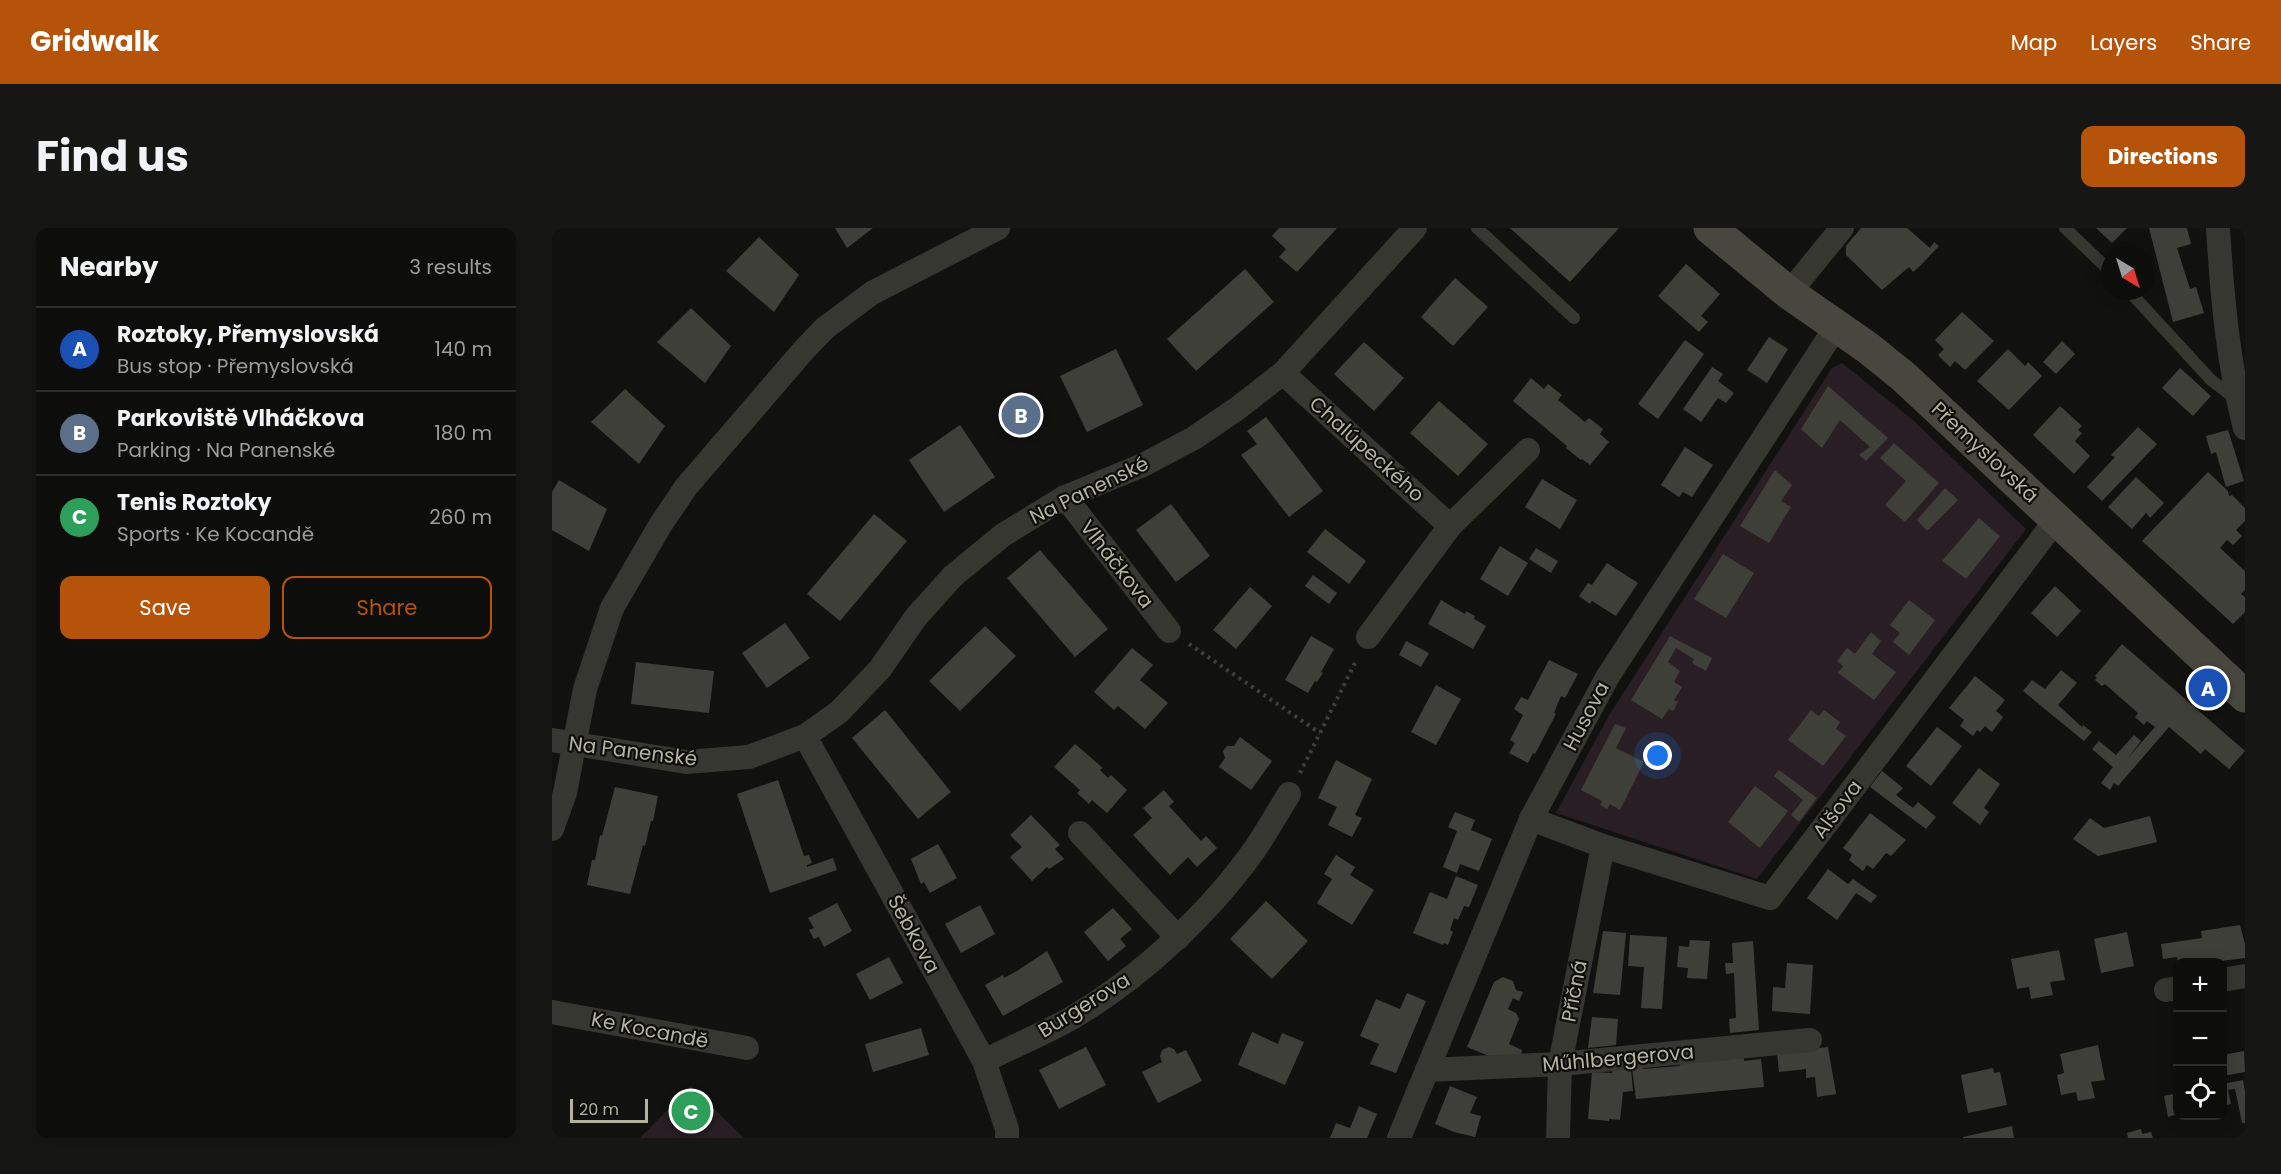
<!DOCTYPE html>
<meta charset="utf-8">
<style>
body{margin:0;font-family:Poppins,sans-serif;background:#161715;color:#f1f3f6}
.controls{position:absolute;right:18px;bottom:18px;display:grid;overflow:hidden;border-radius:12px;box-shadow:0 3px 15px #0003}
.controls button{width:54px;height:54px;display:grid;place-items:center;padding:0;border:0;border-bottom:2px solid #2d2e2d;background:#0d0e0c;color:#f1f3f6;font:30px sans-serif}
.compass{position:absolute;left:1549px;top:18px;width:54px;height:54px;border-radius:50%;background:#0d0e0c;box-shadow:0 3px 15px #0003;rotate:142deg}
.scale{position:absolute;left:18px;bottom:15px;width:78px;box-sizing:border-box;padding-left:6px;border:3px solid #b4b3a0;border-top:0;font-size:16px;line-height:21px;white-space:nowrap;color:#b4b3a0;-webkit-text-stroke:4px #0c0d0b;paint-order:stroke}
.you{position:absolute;left:1106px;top:528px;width:21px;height:21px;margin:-15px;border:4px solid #fff;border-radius:50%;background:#1a73e8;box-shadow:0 0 0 9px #1a73e833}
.badge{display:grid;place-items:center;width:39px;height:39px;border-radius:50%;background:#b45309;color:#fff;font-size:20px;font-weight:700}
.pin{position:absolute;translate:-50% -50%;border:3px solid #fff;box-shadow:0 2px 6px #0006}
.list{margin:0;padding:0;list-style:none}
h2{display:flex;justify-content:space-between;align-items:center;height:78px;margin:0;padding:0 24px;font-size:26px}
h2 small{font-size:20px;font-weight:400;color:#9a9c9d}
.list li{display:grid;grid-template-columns:39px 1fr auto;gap:18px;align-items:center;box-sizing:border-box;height:84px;padding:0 24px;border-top:2px solid #2d2e2d}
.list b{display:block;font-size:22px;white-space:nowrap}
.list p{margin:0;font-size:20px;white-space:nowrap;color:#9a9c9d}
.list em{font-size:20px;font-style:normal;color:#9a9c9d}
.actions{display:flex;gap:12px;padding:18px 24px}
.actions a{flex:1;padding:14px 0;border:2px solid #b45309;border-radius:12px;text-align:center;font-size:21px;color:#b45309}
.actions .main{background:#b45309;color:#fff}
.icon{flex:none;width:33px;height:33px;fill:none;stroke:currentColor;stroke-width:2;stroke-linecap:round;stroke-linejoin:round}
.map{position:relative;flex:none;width:1693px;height:910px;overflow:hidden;border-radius:12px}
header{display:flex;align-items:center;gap:36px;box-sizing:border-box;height:84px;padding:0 30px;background:#b45309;color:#fff}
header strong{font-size:28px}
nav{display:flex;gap:33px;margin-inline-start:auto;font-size:21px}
.intro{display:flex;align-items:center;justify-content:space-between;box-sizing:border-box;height:144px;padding:0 36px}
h1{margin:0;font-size:42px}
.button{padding:15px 27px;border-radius:12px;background:#b45309;color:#fff;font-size:21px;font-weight:700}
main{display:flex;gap:36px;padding:0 36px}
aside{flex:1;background:#0d0e0c;border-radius:12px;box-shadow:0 3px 15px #0003}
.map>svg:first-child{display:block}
.green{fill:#281e24}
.building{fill:#3f3f3a}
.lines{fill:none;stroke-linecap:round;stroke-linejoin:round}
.path{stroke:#3e3e37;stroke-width:4;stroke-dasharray:3 4.5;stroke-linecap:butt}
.lane{stroke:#373731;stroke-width:12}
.street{stroke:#373731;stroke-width:24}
.secondary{stroke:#47473f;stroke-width:33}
.labels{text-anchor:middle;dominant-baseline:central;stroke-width:4.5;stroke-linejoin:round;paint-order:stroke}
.street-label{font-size:20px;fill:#b4b3a0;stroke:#0c0d0b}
</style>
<header>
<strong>Gridwalk</strong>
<nav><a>Map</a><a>Layers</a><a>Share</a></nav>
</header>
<div class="intro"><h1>Find us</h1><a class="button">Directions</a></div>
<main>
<aside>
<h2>Nearby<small>3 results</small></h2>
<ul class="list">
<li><span class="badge" style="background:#1a4fb4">A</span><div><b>Roztoky, Přemyslovská</b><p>Bus stop · Přemyslovská</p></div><em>140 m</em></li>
<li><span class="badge" style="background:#5c6f8a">B</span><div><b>Parkoviště Vlháčkova</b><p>Parking · Na Panenské</p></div><em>180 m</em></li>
<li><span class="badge" style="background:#2e9e5b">C</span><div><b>Tenis Roztoky</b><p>Sports · Ke Kocandě</p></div><em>260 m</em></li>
</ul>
<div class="actions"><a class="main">Save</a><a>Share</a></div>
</aside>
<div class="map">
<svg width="1693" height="910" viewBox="0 0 1693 910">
<rect width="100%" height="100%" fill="#111210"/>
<g class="green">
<path d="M1290 135 1362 193 1474 301 1205 651 1004 585 1056 489 1280 140Z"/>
<path d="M139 858 192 910H88Z"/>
</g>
<g class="building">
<path d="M283 0H321L295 20Z"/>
<path d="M727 0H785L745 44 727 29 734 21 720 8Z"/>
<path d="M958 0H1067L1018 54Z"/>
<path d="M1309 0H1355L1378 20 1382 14 1387 18 1367 39 1361 44 1357 39 1330 62 1294 27V18Z"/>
<path d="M1544 0H1575L1560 15Z"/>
<path d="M1597 0H1635L1639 16 1625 20 1638 61 1644 59 1652 85 1621 94Z"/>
<path d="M207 9 247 47 222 84 174 43Z"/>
<path d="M1134 36 1168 66 1149 88 1156 94 1147 104 1106 68Z"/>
<path d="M693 41 722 74 644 143 615 111Z"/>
<path d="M903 50 936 79 901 118 869 89Z"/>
<path d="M139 80 179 118 153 155 105 114Z"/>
<path d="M1410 84 1442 113 1413 142 1403 133 1398 139 1386 127 1392 121 1383 112Z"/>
<path d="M1217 109 1236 121 1215 155 1195 142Z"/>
<path d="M1133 112 1152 126 1106 191 1086 176Z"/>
<path d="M1510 113 1523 126 1504 146 1491 134Z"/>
<path d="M812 114 852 150 822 183 782 146Z"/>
<path d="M564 121 591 177 535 204 508 148Z"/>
<path d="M1456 121 1473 138 1476 134 1490 148 1457 182 1425 153Z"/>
<path d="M1160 139 1171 146 1166 153 1182 165 1174 175 1166 170 1149 194 1131 181Z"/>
<path d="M1628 140 1659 168 1641 188 1610 160Z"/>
<path d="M979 150 992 161 996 156 1010 167 1006 172 1033 194 1037 190 1051 201 1048 206 1057 214 1038 237 1030 231 1029 232 1014 220 1015 218 961 173Z"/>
<path d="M1276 158 1336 210 1314 233 1307 227 1318 219 1288 192 1270 220 1249 201Z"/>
<path d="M73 161 113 198 87 236 39 194Z"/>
<path d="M887 173 936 216 906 248 858 205Z"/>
<path d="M1508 178 1530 198 1526 202 1530 205 1523 213 1538 228 1522 246 1481 207Z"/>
<path d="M714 189 771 263 737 289 689 227 705 216 695 203Z"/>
<path d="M408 197 443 249 392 284 357 232Z"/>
<path d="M1586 199 1605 216 1550 273 1535 259 1563 229 1559 227Z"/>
<path d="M1676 202 1692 253 1674 259 1664 224 1659 226 1654 208Z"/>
<path d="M1342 215 1387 255 1353 294 1333 277 1354 253 1328 230Z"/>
<path d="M1133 219 1161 237 1140 269 1131 264 1127 269 1109 257Z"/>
<path d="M1223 242 1240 257 1229 273 1239 279 1217 315 1188 298Z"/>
<path d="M1656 244 1676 263 1677 268 1680 267 1693 280V293L1684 302 1690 308 1681 317 1675 312 1668 320 1693 343V362L1689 366 1693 369V384L1681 396 1590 313Z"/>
<path d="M1584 249 1612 275 1598 290 1594 285 1580 301 1556 279Z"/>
<path d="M990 251 1025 272 1008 301 973 279Z"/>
<path d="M7 252 55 281 37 323 0 302V264Z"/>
<path d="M1393 260 1406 272 1375 303 1365 292Z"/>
<path d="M619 276 658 328 624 354 584 302Z"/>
<path d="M322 286 355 313 288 393 255 366Z"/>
<path d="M1427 290 1448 308 1414 351 1390 333Z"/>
<path d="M773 301 814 333 797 356 755 324Z"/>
<path d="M948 318 976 335 956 368 928 351Z"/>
<path d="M984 320 1006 333 999 345 977 331Z"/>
<path d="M488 322 556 401 523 429 455 350Z"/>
<path d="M1171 326 1202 345 1174 390 1142 371Z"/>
<path d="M1055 335 1086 355 1064 388 1040 373 1038 376 1027 368 1036 355 1040 357Z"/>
<path d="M761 347 785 365 777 376 753 358Z"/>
<path d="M1503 358 1529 383 1505 409 1479 385Z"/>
<path d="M698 359 720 378 684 421 661 402Z"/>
<path d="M889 372 913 386 914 383 923 388 922 391 934 398 921 421 876 396Z"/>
<path d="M1357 372 1383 392 1357 427 1341 414 1348 405 1338 397Z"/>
<path d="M233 395 258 430 215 460 190 425Z"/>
<path d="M433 398 464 428 408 483 377 453Z"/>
<path d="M1319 404 1329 413 1320 426 1344 444 1322 472 1286 445 1291 438 1285 433 1295 420 1303 426Z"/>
<path d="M759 408 782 421 769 444 771 445 765 454 763 453 756 465 733 452Z"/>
<path d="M1118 408 1160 430 1154 443 1140 435 1142 431 1124 420 1116 434 1128 443 1122 454 1130 459 1122 472 1126 474 1121 483 1117 481 1110 491 1079 472Z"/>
<path d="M854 413 877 425 869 439 847 427Z"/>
<path d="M1570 416 1693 523 1677 541 1653 521 1649 526 1617 499 1566 558 1562 555 1558 562 1549 555 1561 539 1540 521 1547 513 1564 527 1582 507 1589 513 1576 530 1603 499 1595 493 1592 497 1583 489 1586 485 1553 456 1550 458 1543 452 1545 450 1543 448Z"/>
<path d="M580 420 601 437 588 452 616 475 593 501 566 478 562 482 542 464Z"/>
<path d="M997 432 1026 446 1013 470 1009 468 1002 485 1004 486 983 526 981 525 976 535 957 525 963 515 958 512 971 487 962 481 969 469 976 472Z"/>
<path d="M84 434 162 443 157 485 79 476Z"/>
<path d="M1509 442 1525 455 1506 477 1530 499 1531 497 1540 504 1532 513 1471 463 1480 452 1493 461Z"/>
<path d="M1423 448 1453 472 1444 483 1451 489 1440 504 1433 498 1428 504 1425 502 1421 508 1408 498 1412 492 1397 480Z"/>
<path d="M884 457 909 471 884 517 859 504Z"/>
<path d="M333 482 399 564 366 591 300 510Z"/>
<path d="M1259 482 1267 488 1272 482 1288 494 1284 501 1294 508 1271 538 1236 512Z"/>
<path d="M1063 496 1074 500 1064 520 1092 534 1068 582 1058 576 1055 581 1048 577 1050 573 1029 562Z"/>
<path d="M1385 499 1410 518 1379 558 1354 538Z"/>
<path d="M688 509 720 533 699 562 667 539 673 530 671 523 675 518H682Z"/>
<path d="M523 516 551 540 548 542 556 550 559 547 575 562 555 585 540 572 537 576 525 565 528 562 502 539Z"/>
<path d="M784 532 820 551 803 587 810 590 800 609 776 597 785 579 766 570Z"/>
<path d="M1427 540 1448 556 1432 580 1437 584 1428 597 1400 575Z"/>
<path d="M1227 542 1265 570 1247 594 1239 587 1251 572 1222 548Z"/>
<path d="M1330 543 1351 560 1344 567 1361 580 1366 574 1384 589 1374 601 1318 559Z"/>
<path d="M226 552 252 628 257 627 260 635 255 637V639L281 630 285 642 218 665 185 566Z"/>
<path d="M1203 558 1236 583 1208 620 1176 594Z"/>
<path d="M63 559 106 568 101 593H99L93 618 91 617 78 666 35 657 40 632H43L48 607 50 608Z"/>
<path d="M612 562 622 574 617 578 649 613 654 608 665 620 645 639 636 629 618 647 581 607 600 590 591 580Z"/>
<path d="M903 584 923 592 919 602 940 611 927 643 908 636 905 645 891 639 905 603 896 599Z"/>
<path d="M1318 585 1354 612 1339 628 1334 625 1321 641 1315 637 1311 643 1297 632 1300 627 1291 620Z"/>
<path d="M479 587 508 617 503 621 512 631 497 641 495 639 480 653 458 629 470 619 458 607Z"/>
<path d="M1598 588 1605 614 1546 628 1521 611 1538 590 1552 600Z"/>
<path d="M386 616 405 650 378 665 372 654 369 656 359 631Z"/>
<path d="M784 627 803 639 798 647 822 662 800 697 765 675 780 651 772 646Z"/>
<path d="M1276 641 1296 656 1301 651 1325 668 1319 675 1304 665 1285 692 1255 670Z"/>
<path d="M904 648 926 657 917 679 912 678 906 692 902 690 898 702 901 704 896 717 892 715 891 717 861 705 878 664 895 671Z"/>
<path d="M714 673 756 713 720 751 678 711Z"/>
<path d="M285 675 300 703 272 719 267 709 262 711 257 702 262 700 256 690Z"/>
<path d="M428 677 443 706 409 725 393 696Z"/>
<path d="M561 680 580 701 568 711 574 718 556 733 532 704Z"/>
<path d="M1688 697 1693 716V730L1661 734H1626L1625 729 1611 731 1609 716 1650 710 1649 703Z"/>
<path d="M1051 703 1074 705 1068 767 1041 765Z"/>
<path d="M1575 704 1582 738 1549 745 1542 711Z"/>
<path d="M1078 707 1115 709 1110 781 1089 780 1092 739 1076 738Z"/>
<path d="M1138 712 1158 713 1155 751 1135 750 1136 740 1125 739 1127 718 1137 719Z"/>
<path d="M1201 713 1207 802 1178 805 1177 791 1184 790 1182 745 1174 746 1173 735H1181L1180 715Z"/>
<path d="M1507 722 1513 752 1498 754 1501 767 1479 771 1477 759 1465 761 1459 731Z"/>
<path d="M495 723 511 754 451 788 433 757 451 747 452 750 465 743Z"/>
<path d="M337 729 351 755 318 772 304 746Z"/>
<path d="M1235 735 1261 737 1258 786 1220 783 1221 759 1233 760Z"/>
<path d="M951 749 961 753 964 762 971 764 967 773 961 770 956 781 964 785 967 791 957 816 970 822 969 827 937 828 915 819 942 754Z"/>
<path d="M855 765 874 773 844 845 818 836 827 816 808 808 824 771 848 781Z"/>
<path d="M1040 789 1066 791 1064 817 1036 820Z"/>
<path d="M369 800 377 827 321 844 313 816Z"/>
<path d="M700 804 726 816 730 805 752 814 733 857 686 837Z"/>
<path d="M1546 817 1553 852 1539 854 1543 870 1526 873 1524 864 1509 867 1505 847 1512 845 1508 826Z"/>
<path d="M534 819 554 857 507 881 487 842Z"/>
<path d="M617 819 622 821 625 826 634 822 650 853 606 875 590 844 610 834 608 828 610 822Z"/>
<path d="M1276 819 1284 866 1265 869 1263 849 1254 850V841L1227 844 1225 825Z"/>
<path d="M1692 823 1693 844 1671 848V827Z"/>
<path d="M1192 828V833L1209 831 1212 859 1084 871 1080 840 1091 839V841L1128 838 1127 834Z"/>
<path d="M1441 840 1442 845 1448 844 1455 877 1416 885 1409 847Z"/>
<path d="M1061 841H1079L1081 863 1071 864 1068 892 1057 891V893L1036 891 1040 844 1060 845Z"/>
<path d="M1691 852 1693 863V895H1690L1683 861 1676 862 1679 876 1671 878V856Z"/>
<path d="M898 858 925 869 918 885 929 888 923 909 902 904 883 896Z"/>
<path d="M1626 865V886L1616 889 1612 868Z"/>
<path d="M807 878 825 886 815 910H778L784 895 798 900Z"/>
<path d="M1460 898 1462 910H1411V909Z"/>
<path d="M1589 901 1590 906 1599 904 1601 910H1576L1575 905Z"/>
</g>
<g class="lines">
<g class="path">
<path d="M637 416 768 505"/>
<path d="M748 545 805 431"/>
</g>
<g class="lane">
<path d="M925 0 1022 90"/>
<path d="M1513 0 1558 43"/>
<path d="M1577 63 1659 152 1684 171"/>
</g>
<g class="street">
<path d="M1666 0C1670 67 1676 136 1693 200"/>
<path d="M1237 65 1290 0"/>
<path d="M731 145 898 298"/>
<path d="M513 269 617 403"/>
<path d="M816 409 898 298 976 222"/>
<path d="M253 508 432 833 455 901V910"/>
<path d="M0 512 134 534 197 529 253 508 287 484 328 441 364 389 401 348 451 307 513 269 591 237 642 210 686 180 731 145 863 0"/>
<path d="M979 591 1051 618 1218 670 1504 292"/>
<path d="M0 601 13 565 33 461 60 380 109 296 134 259 251 123 273 100 320 65 446 0"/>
<path d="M528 605 626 710"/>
<path d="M1670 752 1693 748"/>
<path d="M1614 762 1626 760"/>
<path d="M0 784 195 820"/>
<path d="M432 833C460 819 491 806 518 791 587 751 657 686 703 621 715 603 726 584 737 566"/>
<path d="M875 842 1008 836 1258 812"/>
<path d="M847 910 979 591 1056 448 1284 99"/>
<path d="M1006 910 1008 836 1051 618"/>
</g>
<path class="secondary" d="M1158 0 1237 65 1316 120 1352 149 1693 468"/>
</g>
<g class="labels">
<g class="street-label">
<text transform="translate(815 221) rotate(42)">Chalúpeckého</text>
<text transform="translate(1433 224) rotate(43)">Přemyslovská</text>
<text transform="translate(537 262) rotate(-26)">Na Panenské</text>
<text transform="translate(565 336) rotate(52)">Vlháčkova</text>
<text transform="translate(1034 488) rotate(-62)">Husova</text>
<text transform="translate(81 523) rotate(7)">Na Panenské</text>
<text transform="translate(1285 581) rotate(-53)">Alšova</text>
<text transform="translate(362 706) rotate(61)">Šebkova</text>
<text transform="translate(1022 763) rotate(-79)">Příčná</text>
<text transform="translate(532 777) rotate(-32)">Burgerova</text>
<text transform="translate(98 802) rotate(11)">Ke Kocandě</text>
<text transform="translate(1066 830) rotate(-5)">Műhlbergerova</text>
</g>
</g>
</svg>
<div class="controls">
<button>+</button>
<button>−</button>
<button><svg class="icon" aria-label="locate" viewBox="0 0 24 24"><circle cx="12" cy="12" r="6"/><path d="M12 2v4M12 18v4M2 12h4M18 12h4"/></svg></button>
</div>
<svg class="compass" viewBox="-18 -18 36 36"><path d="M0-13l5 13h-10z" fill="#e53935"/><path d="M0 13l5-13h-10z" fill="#9a9c9d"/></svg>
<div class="scale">20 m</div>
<div class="you"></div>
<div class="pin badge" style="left:1656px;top:460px;background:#1a4fb4">A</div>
<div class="pin badge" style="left:469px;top:187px;background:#5c6f8a">B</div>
<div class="pin badge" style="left:139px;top:883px;background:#2e9e5b">C</div>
</div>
</main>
